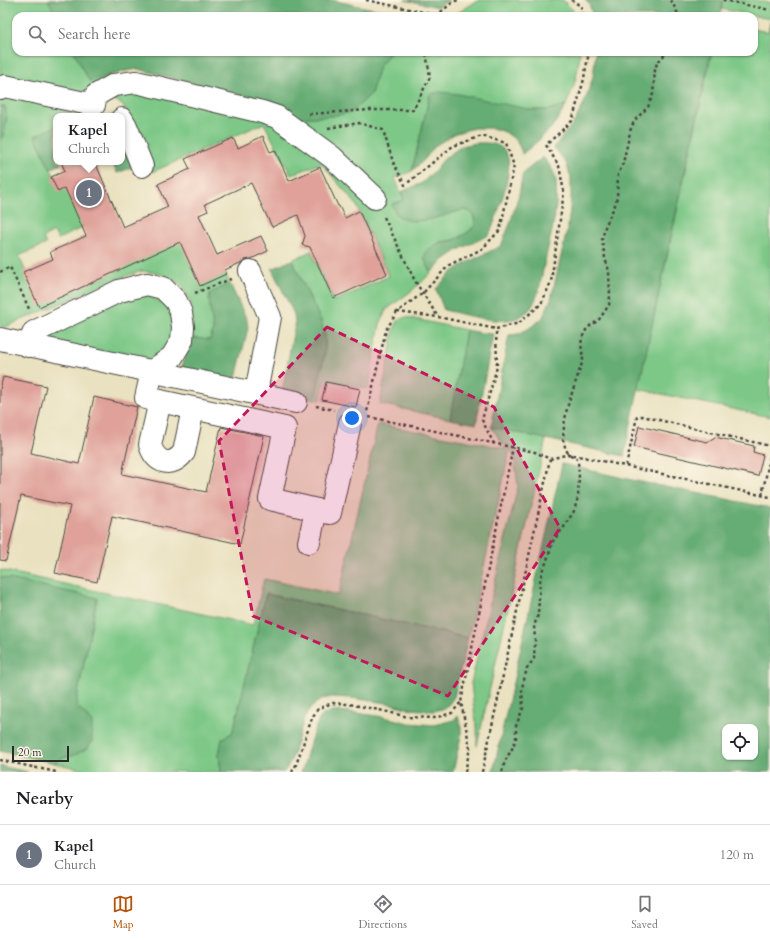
<!DOCTYPE html>
<style>
body{margin:0;font-family:Cardo,serif;background:#f6f6f6;color:#202124}
.controls{position:absolute;right:12px;bottom:12px;display:grid;overflow:hidden;border-radius:8px;box-shadow:0 1px 3px #0004}
.controls button{width:36px;height:36px;display:grid;place-items:center;padding:0;border:0;border-bottom:1px solid #e0e0e0;background:#fff;color:#202124;font:20px sans-serif}
.scale{position:absolute;left:12px;bottom:10px;width:57px;box-sizing:border-box;padding-left:4px;border:2px solid #2b2b2b;border-top:0;font-size:11px;line-height:14px;white-space:nowrap;color:#2b2b2b;-webkit-text-stroke:3px #fcf5e5;paint-order:stroke}
.you{position:absolute;left:352px;top:418px;width:14px;height:14px;margin:-10px;border:3px solid #fff;border-radius:50%;background:#1a73e8;box-shadow:0 0 0 6px #1a73e833}
.badge{display:grid;place-items:center;width:26px;height:26px;border-radius:50%;background:#b45309;color:#fff;font-size:13px;font-weight:700}
.pin{position:absolute;translate:-50% -50%;border:2px solid #fff;box-shadow:0 1px 4px #0006}
.popup{position:absolute;left:53px;top:113px;width:72px;height:52px;box-sizing:border-box;display:grid;place-content:center;border-radius:8px;background:#fff;filter:drop-shadow(0 1px 3px #0005);font-size:13px;white-space:nowrap;color:#757577}
.popup b{font-size:15px;color:#202124}
.popup::after{content:'';position:absolute;left:50%;top:100%;margin-left:-8px;border:8px solid transparent;border-top-color:#fff}
.list{margin:0;padding:0;list-style:none}
h2{display:flex;justify-content:space-between;align-items:center;height:52px;margin:0;padding:0 16px;font-size:17px}
h2 small{font-size:13px;font-weight:400;color:#757577}
.list li{display:grid;grid-template-columns:26px 1fr auto;gap:12px;align-items:center;box-sizing:border-box;height:60px;padding:0 16px;border-top:1px solid #e0e0e0}
.list b{display:block;font-size:15px;white-space:nowrap}
.list p{margin:0;font-size:13px;white-space:nowrap;color:#757577}
.list em{font-size:13px;font-style:normal;color:#757577}
.icon{flex:none;width:22px;height:22px;fill:none;stroke:currentColor;stroke-width:2;stroke-linecap:round;stroke-linejoin:round}
.map{position:relative;flex:none;width:770px;height:772px;overflow:hidden}
.search{position:absolute;background:#fff;box-shadow:0 1px 3px #0004;left:12px;right:12px;top:12px;height:44px;display:flex;align-items:center;gap:10px;box-sizing:border-box;padding:0 14px;border-radius:12px;color:#757577;font-size:15px}
.sheet{height:112px;background:#fff}
nav{display:flex;justify-content:space-around;align-items:center;box-sizing:border-box;height:56px;border-top:1px solid #e0e0e0;background:#fff;font-size:11px;color:#757577}
nav a{display:grid;justify-items:center;gap:2px}
nav .on{color:#b45309}
.map>svg:first-child{display:block}
.green{fill:#7dc887;stroke:#547a59}
.forest{fill:#66ac74;stroke:#486c50;fill-rule:evenodd}
.building{fill:#dfa19a}
.lines{fill:none;stroke-linecap:round;stroke-linejoin:round}
.minor-casing{stroke:#484641;stroke-width:24}
.path{stroke:#484641;stroke-width:2.5;stroke-dasharray:3 3;stroke-linecap:butt}
.minor{stroke:#fff;stroke-width:22}
.marked{fill:#c2185b;fill-opacity:0.2;stroke:#c2185b;stroke-width:3;stroke-dasharray:8 5;stroke-linejoin:round}
</style>
<div class="map">
<svg width="770" height="772" viewBox="0 0 770 772">
<rect width="100%" height="100%" fill="#fcf5e5"/>
<filter id="ink" filterUnits="userSpaceOnUse"><feTurbulence type="fractalNoise" baseFrequency=".025" numOctaves="2"/><feDisplacementMap in="SourceGraphic" scale="8" xChannelSelector="R" yChannelSelector="G"/><feConvolveMatrix kernelMatrix="1 2 1 2 8 2 1 2 1" color-interpolation-filters="sRGB"/></filter>
<filter id="wash" filterUnits="userSpaceOnUse"><feTurbulence type="fractalNoise" baseFrequency=".012" numOctaves="4" result="noise"/><feDisplacementMap in="SourceGraphic" scale="16" xChannelSelector="R" yChannelSelector="G"/><feGaussianBlur stdDeviation="0.9" result="paint"/><feColorMatrix in="noise" values="0 0 0 0 0 0 0 0 0 0 0 0 0 0 0 0 0 1.4 0 .05"/><feComposite in="paint" operator="in"/></filter>
<g filter="url(#wash)">
<rect width="100%" height="100%" fill="#e9e1bf"/>
<g class="green">
<path d="M0 0H66L75 16H16V52H95L112 81 75 95 0 83Z"/>
<path d="M480 0H563L575 12 577 16H453L475 2Z"/>
<path d="M706 0H755L770 3V19L712 7Z"/>
<path d="M770 22V417L638 389 712 52H754V29L768 32Z"/>
<path d="M391 52H580C578 72 575 86 566 105L548 110H532L430 94 412 171 395 178 404 200 393 204 396 214C406 216 417 219 428 219 444 220 475 195 475 226 461 238 458 240 440 242L425 258 431 273 423 281 410 292 386 310 380 324 368 389 325 380 320 400 315 399 325 352V336L321 321 292 260 311 251 334 301 389 276 356 204 321 163 291 175 264 123 152 172 131 119 123 106 117 101 104 98 130 87 295 118 333 116 371 94 379 66Z"/>
<path d="M0 92 91 110 79 116H56V126L35 136 56 180 63 177 94 222 58 239 54 232 43 238 46 244 19 256 36 295 179 232 221 263 230 284 210 294 213 330 210 340 192 338 191 304 182 286 171 278 157 273 142 271 125 276 5 327 0 326V141L4 137 5 107 0 106Z"/>
<path d="M149 295 164 304 171 311 174 335 171 344 153 358 133 361 43 341 42 336 130 296Z"/>
<path d="M405 317 466 330 450 419 380 404 394 329 398 321Z"/>
<path d="M378 424 510 449 468 638 266 594 235 724 232 733 222 739 219 755 221 772H92L55 763 62 758 75 755 92 722 77 706V698L97 598 0 577V570L253 625 264 579 339 595Z"/>
<path d="M491 427 546 439 477 746V726L474 710 471 683 518 486 515 462 511 449 504 445Z"/>
</g>
<g class="forest">
<path d="M48 0H331L407 16H56Z"/>
<path d="M405 0H449L438 7Z"/>
<path d="M585 0H719L723 1 720 16H593L589 4Z"/>
<path d="M74 52H391L379 66 371 94 352 112 333 116 295 118 288 112 270 103 138 69 126 71 89 81Z"/>
<path d="M596 52H711L683 180 624 456 491 427 509 335 518 334 528 329 542 319 551 299 568 226 571 200V178L566 163 554 147 575 121 585 101 593 77Z"/>
<path d="M440 92 458 94 532 110H548L566 105C557 125 539 141 522 154L521 150 516 140 505 132 492 128H474L456 133 436 145 424 160 412 171 430 94Z"/>
<path d="M0 106 5 107 7 116 4 137 0 141Z"/>
<path d="M56 126V162H60L61 164 50 169 35 136Z"/>
<path d="M122 140 133 167 117 173 112 162H122Z"/>
<path d="M476 143C487 143 497 142 505 151 517 166 496 218 489 235L458 250 442 261 431 273 424 258 427 250 440 242 455 240 467 233 475 226C475 219 474 210 464 210 461 210 456 212 452 213 438 217 406 229 396 213 394 211 393 207 392 204L404 200 401 192 422 183 435 170 446 157 462 146Z"/>
<path d="M543 157C549 165 555 171 556 181 559 209 550 238 544 265 541 279 539 296 531 308 528 312 523 315 519 317 502 326 463 314 444 310L436 289 452 272 466 263 501 246 510 224 519 194 523 173Z"/>
<path d="M292 260 321 321 325 336V352L315 399 282 392 295 324 294 314 272 269Z"/>
<path d="M230 284 247 320 248 328 235 382 181 369 192 338 210 340 213 330 209 300 210 293Z"/>
<path d="M466 330 481 333 493 334 476 424 450 419Z"/>
<path d="M562 464 632 480 770 508V772H493ZM725 727H755V757H725Z"/>
<path d="M0 577 97 598 77 698V706L92 722V741L88 748 75 755 62 758 55 763 0 751Z"/>
<path d="M266 594 468 638 454 697 446 708 433 711 411 709 387 703 351 698 332 697 322 699 312 706 305 716 291 761 284 772H221L219 755 222 739 232 733 235 724Z"/>
<path d="M333 711 349 712 384 717 409 723 434 725 454 720 458 715 461 728V736L453 772H300L303 767C307 755 314 724 322 716 325 713 329 712 333 711Z"/>
<path d="M0 766 28 772H0Z"/>
</g>
<g id="blocks">
<g class="building">
<path d="M263 136 270 152 275 150 289 181 320 167 338 206H339L345 218 359 211 387 274 333 298 310 247 302 245 305 236 298 215 272 227 251 183 205 204 208 211 199 215 217 255 261 236 268 251 251 259 245 260 240 263 225 270 226 274 200 286 180 242 39 307 23 272 53 259 50 252 86 236 65 188 58 192 51 177 65 171 61 162H95L123 227 168 207 158 184 190 169 185 159 233 138 238 148Z"/>
<path d="M3 377 46 386 31 453 79 464 94 397 137 407 122 474 206 492 221 427 264 436 240 544 112 516 97 582 55 573 70 506 21 496 6 561 0 560V390Z"/>
<path d="M326 382 360 389 356 407 322 400Z"/>
<path d="M639 426 707 442 715 437 754 446 753 452 763 455 758 476 634 447Z"/>
</g>
</g>
</g>
<g filter="url(#ink)">
<use href="#blocks" fill-opacity="0" stroke="#484641" stroke-width="1"/>
<g class="lines">
<g class="minor-casing">
<g id="minor">
<path d="M0 88 5 86 94 105 96 95 114 85 136 82 262 112 277 117 332 157 375 198"/>
<path d="M122 119 126 126 142 166"/>
<path d="M250 271 270 317 256 393"/>
<path d="M0 339 296 402"/>
<path d="M28 346 34 332 119 291 147 284 163 288 176 301 181 313 183 327 182 340 172 357 152 371 146 398 285 428 270 499 330 513 350 423"/>
<path d="M160 401 150 445C156 464 172 468 184 452L193 409"/>
<path d="M309 542 316 510"/>
</g>
</g>
<g class="path">
<path d="M366 0 437 15"/>
<path d="M571 0 581 6 583 16"/>
<path d="M671 0 679 16"/>
<path d="M723 0 770 10"/>
<path d="M436 16 453 2 458 0"/>
<path d="M309 114 369 110H413L430 77 426 52"/>
<path d="M328 128 359 123 383 130 393 162 405 185 453 146 482 136 506 143 514 166 500 230 482 249 449 265 423 293 397 312 386 330 367 412"/>
<path d="M384 217 415 281 438 317 496 329"/>
<path d="M0 272 10 267 30 311"/>
<path d="M195 293 231 279"/>
<path d="M397 312 438 317"/>
<path d="M316 406 334 410"/>
<path d="M369 417 535 452 550 459 569 454 770 497"/>
<path d="M494 444 482 420 497 367 496 329 519 323 541 304 551 282 564 192 559 166 546 145 572 121 583 83 589 52"/>
<path d="M626 466 637 417 642 416 770 446"/>
<path d="M762 495 770 457"/>
<path d="M0 760 56 772"/>
<path d="M292 772 296 765 312 718 317 710 324 706 333 703 349 704 384 711 408 717 434 718 452 713 461 702"/>
<path d="M465 772 470 748 461 702 513 447"/>
<path d="M482 772 550 459"/>
<path d="M502 772 505 761 513 747 516 738V726L523 708 522 688 527 668 534 659 535 639 534 626 538 615 540 581 542 571 546 563 553 541 564 527 574 511 578 497 579 478 578 461 576 458 569 454 566 450 563 440 564 426 567 408 583 360 581 343 583 336 586 330 591 325 598 321 609 305 610 296 609 271 605 258 602 240 605 227 615 205 617 198 618 175 623 163 631 128 635 120 648 107 653 94 655 70 657 63 667 52"/>
</g>
<use href="#minor" class="minor"/>
</g>
</g>
<path class="marked" d="M327 327 494 407 560 528 448 696 253 616 219 441Z"/>
</svg>
<div class="controls">
<button><svg class="icon" aria-label="locate" viewBox="0 0 24 24"><circle cx="12" cy="12" r="6"/><path d="M12 2v4M12 18v4M2 12h4M18 12h4"/></svg></button>
</div>
<div class="scale">20 m</div>
<div class="you"></div>
<div class="pin badge" style="left:89px;top:193px;background:#6b7280">1</div>
<div class="popup"><b>Kapel</b>Church</div>
<div class="search"><svg class="icon" aria-label="search" viewBox="0 0 24 24"><circle cx="10" cy="10" r="6"/><path d="M15 15l6 6"/></svg>Search here</div>
</div>
<section class="sheet">
<h2>Nearby<small></small></h2>
<ul class="list">
<li><span class="badge" style="background:#6b7280">1</span><div><b>Kapel</b><p>Church</p></div><em>120 m</em></li>
</ul>
</section>
<nav>
<a class="on"><svg class="icon" aria-label="map" viewBox="0 0 24 24"><path d="M3 6l6-2 6 2 6-2v14l-6 2-6-2-6 2zM9 4v14M15 6v14"/></svg>Map</a>
<a><svg class="icon" aria-label="directions" viewBox="0 0 24 24"><path d="M12 3l9 9-9 9-9-9zM9 14v-3h6M13 9l2 2-2 2"/></svg>Directions</a>
<a><svg class="icon" aria-label="saved" viewBox="0 0 24 24"><path d="M7 4h10v16l-5-4-5 4z"/></svg>Saved</a>
</nav>
